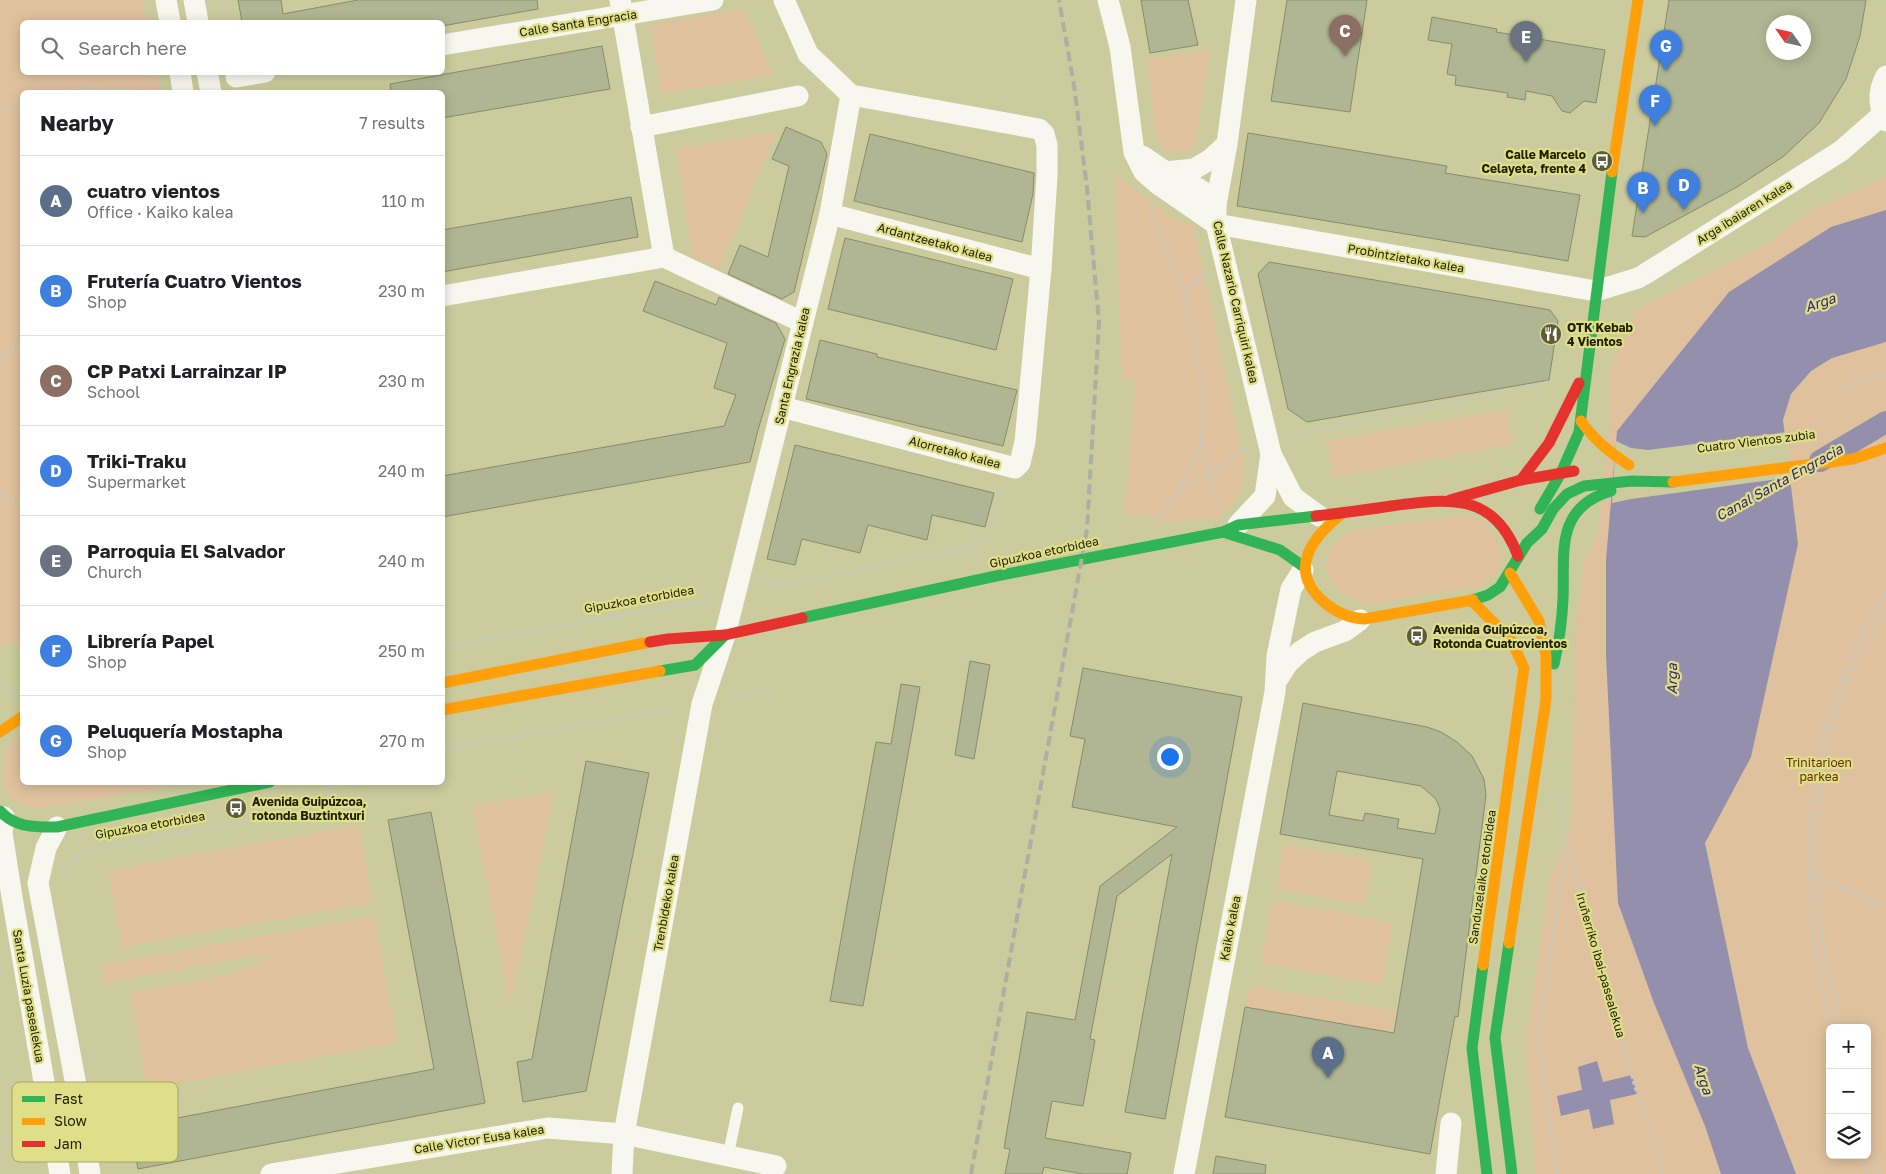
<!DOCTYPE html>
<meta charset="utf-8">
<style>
body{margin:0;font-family:"Golos Text",sans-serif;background:#f2f2f2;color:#202124}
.controls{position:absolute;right:15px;bottom:15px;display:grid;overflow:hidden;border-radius:8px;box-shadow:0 2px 12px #0003}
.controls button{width:45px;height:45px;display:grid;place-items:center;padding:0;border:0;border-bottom:1px solid #e0e0e0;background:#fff;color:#202124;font:25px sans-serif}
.compass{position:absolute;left:1766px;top:15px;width:45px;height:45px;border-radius:50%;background:#fff;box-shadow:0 2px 12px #0003;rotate:304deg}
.you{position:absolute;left:1169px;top:756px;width:18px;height:18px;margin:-12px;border:4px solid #fff;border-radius:50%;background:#1a73e8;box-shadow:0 0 0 8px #1a73e833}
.badge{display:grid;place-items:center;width:32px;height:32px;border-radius:50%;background:#5d5c37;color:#fff;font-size:16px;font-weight:700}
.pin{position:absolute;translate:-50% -41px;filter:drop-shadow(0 1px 2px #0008)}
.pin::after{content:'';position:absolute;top:26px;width:18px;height:15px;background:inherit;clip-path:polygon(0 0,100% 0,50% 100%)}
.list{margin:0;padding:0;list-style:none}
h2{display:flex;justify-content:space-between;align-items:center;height:65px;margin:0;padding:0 20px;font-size:21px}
h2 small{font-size:16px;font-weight:400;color:#757577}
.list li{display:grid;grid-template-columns:32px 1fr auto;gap:15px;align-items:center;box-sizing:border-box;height:90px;padding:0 20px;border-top:1px solid #e0e0e0}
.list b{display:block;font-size:19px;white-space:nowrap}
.list p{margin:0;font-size:16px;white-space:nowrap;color:#757577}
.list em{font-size:16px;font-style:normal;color:#757577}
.icon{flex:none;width:28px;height:28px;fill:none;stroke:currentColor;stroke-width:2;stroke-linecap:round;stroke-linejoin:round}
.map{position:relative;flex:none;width:1886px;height:1174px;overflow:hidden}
.search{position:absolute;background:#fff;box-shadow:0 2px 12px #0003;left:20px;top:20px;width:425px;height:55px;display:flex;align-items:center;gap:12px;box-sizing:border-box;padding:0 18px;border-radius:8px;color:#757577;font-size:19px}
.panel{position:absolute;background:#fff;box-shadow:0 2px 12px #0003;left:20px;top:90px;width:425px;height:695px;border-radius:8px}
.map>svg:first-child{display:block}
.green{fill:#dfc19e;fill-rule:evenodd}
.water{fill:#948fad}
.pier{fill:#cbcb9d}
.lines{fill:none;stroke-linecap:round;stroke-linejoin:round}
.canal{stroke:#948fad;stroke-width:22}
.building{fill:#b0b693;stroke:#878d69;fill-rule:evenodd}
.path{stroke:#c9c8ba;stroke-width:3;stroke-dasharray:4 2.5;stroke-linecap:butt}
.lane{stroke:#f7f7f0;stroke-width:11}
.street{stroke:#f7f7f0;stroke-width:21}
.fast{stroke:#30b455;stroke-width:11}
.slow{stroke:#ff9f0a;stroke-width:11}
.jam{stroke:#e5322d;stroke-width:11}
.rail{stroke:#aeaea3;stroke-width:4;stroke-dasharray:10 5;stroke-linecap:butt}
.labels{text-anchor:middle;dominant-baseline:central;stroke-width:4.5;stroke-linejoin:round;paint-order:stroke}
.street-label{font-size:12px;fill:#222100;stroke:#dfdf89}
.poi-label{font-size:12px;font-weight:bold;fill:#222100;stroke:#dfdf89;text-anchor:start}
.park-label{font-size:12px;fill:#6b2d04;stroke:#dfdf89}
.water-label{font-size:14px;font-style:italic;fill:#352470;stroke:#dfdf89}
.key{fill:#dfdf89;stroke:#a6a660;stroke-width:1}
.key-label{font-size:14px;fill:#222100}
</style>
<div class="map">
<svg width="1886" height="1174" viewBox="0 0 1886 1174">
<rect width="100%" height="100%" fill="#cbcb9d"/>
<g class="green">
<path d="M0 0H143L147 22H22V72L156 73 160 92H22V642L0 646Z"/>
<path d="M743 9 774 75 662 94 650 25Z"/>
<path d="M1210 49 1195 144 1189 152C1171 154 1167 154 1156 139L1147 60Z"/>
<path d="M776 132 720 268 693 257 676 149Z"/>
<path d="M1116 175 1170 217 1193 225 1244 464C1246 494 1239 497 1219 518L1156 522 1150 515 1125 516 1135 381 1122 379Z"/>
<path d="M1886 177V210L1831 227 1617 431 1606 560 1618 903 1654 1003 1705 1126 1721 1174H1536L1526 1042 1550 876 1566 841 1573 810 1576 629 1584 563 1599 529 1609 425V372L1636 310 1767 244 1812 210Z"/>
<path d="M1886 342V1174H1796L1748 1048 1705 843 1751 757 1791 478 1783 420 1791 394 1811 371 1832 358ZM1830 1028H1867V1155H1830Z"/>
<path d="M1507 410 1513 445 1334 477 1326 441Z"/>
<path d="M1467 515 1484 521 1503 551 1498 571 1482 586 1370 605C1357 602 1345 597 1335 587 1315 566 1332 536 1357 530Z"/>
<path d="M22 735V782L191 783 49 807C34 808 17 806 7 793 0 776 2 742 22 735Z"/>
<path d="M554 793 510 1004 472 806Z"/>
<path d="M358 825 372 903 122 947 108 871Z"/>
<path d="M1284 844 1372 861 1364 905 1276 889Z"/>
<path d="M1273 900 1393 922 1381 985 1261 963Z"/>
<path d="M374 916 397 1043 147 1089 130 993 232 974 233 971 250 968 249 965 259 963V959L269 957 267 954 105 983 102 965Z"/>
<path d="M1251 986 1453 1021 1450 1043 1245 1007Z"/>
</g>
<g class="water">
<path d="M1886 210V342L1832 358 1811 371 1791 394 1783 420 1798 544 1751 757 1705 843 1748 1048 1796 1174H1721L1705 1126 1654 1003 1618 903 1606 655V560L1617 431 1729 292 1831 227Z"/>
<path d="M1597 1061 1603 1082 1632 1075 1637 1094 1610 1100 1614 1124 1593 1129 1589 1109 1561 1116 1557 1096 1582 1090 1578 1067Z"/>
</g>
<path class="pier" d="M1787 432 1793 477 1631 499 1612 503 1616 441 1631 448 1648 450Z"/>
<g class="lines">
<path class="canal" d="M1820 461 1886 422"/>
</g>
<g class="building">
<path d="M238 0H281L283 14 358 0H537L538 9 442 26V22H242Z"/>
<path d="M1141 0H1188L1198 45 1150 53Z"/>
<path d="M1287 0H1367L1350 112 1271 101Z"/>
<path d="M1669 0H1866L1860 36 1846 79 1819 123 1784 156 1737 187 1645 237 1632 236ZM1774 22H1804V52H1774Z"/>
<path d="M1432 17 1497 29 1496 32 1605 50 1596 103 1584 101 1570 113 1562 111 1552 96 1526 91 1525 100 1507 97 1508 93 1455 85 1456 76 1447 74 1452 44 1428 40Z"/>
<path d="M602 46 610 89 442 118V92H391L390 84Z"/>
<path d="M786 127 821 142 827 154 794 292 782 299 728 274 740 245 768 257 789 166 772 159Z"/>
<path d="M1248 133 1447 166 1445 173 1580 195 1568 261 1237 206Z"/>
<path d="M870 134 1034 173 1033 194 1022 242 854 201Z"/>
<path d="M631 197 638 237 442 272V230Z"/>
<path d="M845 238 1013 279 996 350 828 309Z"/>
<path d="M1269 262 1550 310 1558 321 1549 380 1307 422 1288 409 1258 274Z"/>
<path d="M655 281 716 305 719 297 776 323 785 339 758 430 750 462 442 517V476L724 426 736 395 714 388 727 343 643 311Z"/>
<path d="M820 340 877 354V357L1017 390 1003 446 806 399Z"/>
<path d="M795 445 994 493 985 527 932 515 927 540 868 525 860 553 802 539 795 565 767 559Z"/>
<path d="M970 661 990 665 974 759 955 755Z"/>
<path d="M1083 668 1242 697 1165 1119 1125 1112 1172 854 1117 896 1090 1039 1095 1040 1083 1106 1052 1101 1045 1138 1131 1153 1127 1174H1083L1044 1167 1042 1174H1005L1010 1149 1004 1148 1027 1012 1075 1020 1100 886 1177 827 1072 807 1085 739 1070 736Z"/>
<path d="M901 684 920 687 863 1006 830 1001 876 742 891 744Z"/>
<path d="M1303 703 1427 727 1441 732 1457 742 1472 756 1484 779 1486 795 1458 1017 1455 1016 1430 1154 1225 1117 1245 1007 1394 1033 1423 859 1280 834ZM1337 771 1421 786 1436 799 1440 809 1435 834 1397 828 1399 819 1365 813 1363 821 1329 815Z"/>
<path d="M586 761 649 773 586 1091 523 1102 517 1062 532 1059Z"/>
<path d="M431 812 485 1103 138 1169 130 1127 434 1069 388 820Z"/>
<path d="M1216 1156 1266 1165 1265 1174H1213Z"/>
</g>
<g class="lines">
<g class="path">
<path d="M222 0 226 22"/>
<path d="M61 92 90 88 157 92"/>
<path d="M0 111 22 102"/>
<path d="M1148 204 1185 301"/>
<path d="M0 357 13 348 22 345"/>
<path d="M1834 394 1850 385 1886 374"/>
<path d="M1290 436 1553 381"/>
<path d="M1201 439 1217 509"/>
<path d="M1177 492 1225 463 1247 447"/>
<path d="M0 494 22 507"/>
<path d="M1157 520C1174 495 1194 470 1200 440 1208 407 1200 371 1192 338 1190 326 1184 314 1186 301 1188 287 1193 278 1207 273"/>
<path d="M961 549 987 541 1000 485"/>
<path d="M761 575 783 586 961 549 977 555"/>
<path d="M442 647 712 600"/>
<path d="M0 685 13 690 22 688"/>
<path d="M726 700 774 691"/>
<path d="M442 750 681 708"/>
<path d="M1558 792 1566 841 1637 1094 1664 1174"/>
<path d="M63 872 82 852 302 811C317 803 329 797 339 782"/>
<path d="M1808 874 1886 906"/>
<path d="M0 965 2 977"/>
<path d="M1831 1028C1824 996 1816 963 1813 931 1800 806 1818 698 1886 592"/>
<path d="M1841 1028C1836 1007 1831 986 1827 965 1811 880 1812 785 1840 702 1851 669 1869 638 1886 607"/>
<path d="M1867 1135 1878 1174"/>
<path d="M0 1138 19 1135"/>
<path d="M1863 1155 1868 1174"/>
<path d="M1557 1174 1538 1038 1566 845"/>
</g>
<path class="lane" d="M728 1156 738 1108"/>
<g class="street">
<path d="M166 0 170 22"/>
<path d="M194 0 198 22"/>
<path d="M620 0 664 257"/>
<path d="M1108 0 1120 47 1134 152 1144 172 1158 184 1216 224 1596 291 1638 278 1645 274 1841 151 1882 115"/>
<path d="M1246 0 1227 144 1216 205V224L1271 454 1293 497 1319 516"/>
<path d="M442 45 713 0"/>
<path d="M180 72 183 92"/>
<path d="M207 72 211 92"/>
<path d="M1886 76C1878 91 1878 106 1886 121"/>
<path d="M236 77 265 72"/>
<path d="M641 127 798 96"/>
<path d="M1142 156C1150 161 1158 167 1166 172 1184 182 1204 187 1216 205"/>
<path d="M1166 172 1194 169 1211 159 1227 144"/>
<path d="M830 214 1041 269"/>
<path d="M442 296 664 257 802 322"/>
<path d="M782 407 1015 468 1020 463 1025 442 1041 269 1047 176V145L1044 134 1039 129 851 95"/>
<path d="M1238 525 1265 496 1271 454"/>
<path d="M1276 682 1288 663 1301 651 1315 642 1345 631 1360 620"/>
<path d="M4 817 2 833 12 897 60 1174"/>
<path d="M57 827 46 848 38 883 79 1101 90 1174"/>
<path d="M271 1174 548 1128 624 1134 776 1166"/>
<path d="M622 1174 624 1134 702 704 725 635 830 214 851 95 808 54 784 0"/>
<path d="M1184 1174 1275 692 1277 656 1291 589 1303 570"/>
<path d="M1446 1174 1451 1123"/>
</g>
<g class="fast">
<path d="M1540 509 1561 473 1579 432 1612 172"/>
<path d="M1223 532 1280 550 1304 567"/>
<path d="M1473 600 1488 595 1500 587 1527 543 1542 529 1553 509 1567 494 1584 486 1632 481 1673 482"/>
<path d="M802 618 996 576 1223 532 1238 525 1316 516"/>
<path d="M1554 664C1559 643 1562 621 1563 599 1565 553 1554 508 1611 491"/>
<path d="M660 671 695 665 725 635"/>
<path d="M0 811C15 828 36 827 57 827L270 782"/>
<path d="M1509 943 1495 1038 1512 1174"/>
<path d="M1483 965 1472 1048 1487 1174"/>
</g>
<g class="slow">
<path d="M1612 172 1638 0"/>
<path d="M1581 421C1594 440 1610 453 1629 465"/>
<path d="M1673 482 1853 459 1886 448"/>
<path d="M1344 512C1312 537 1286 570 1325 603 1336 612 1349 618 1364 619L1473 600"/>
<path d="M1472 601 1511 640 1524 668 1483 965"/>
<path d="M442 683 650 642"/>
<path d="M442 710 660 671"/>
<path d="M0 732 22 717"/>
<path d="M1509 943 1546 700V655L1539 621 1510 573"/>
</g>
<g class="jam">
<path d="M1521 480 1549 443 1579 383"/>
<path d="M1450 500 1521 480 1574 471"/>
<path d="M1316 516C1341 513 1366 510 1391 506 1449 498 1494 492 1518 556"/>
<path d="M650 642 668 639 725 635 802 618"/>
</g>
<path class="rail" d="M971 1174 1087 529 1099 322 1087 188 1074 85 1059 0"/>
</g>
<defs>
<g id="bus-disc" transform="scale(1.125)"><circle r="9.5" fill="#5d5c37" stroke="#dfdf89"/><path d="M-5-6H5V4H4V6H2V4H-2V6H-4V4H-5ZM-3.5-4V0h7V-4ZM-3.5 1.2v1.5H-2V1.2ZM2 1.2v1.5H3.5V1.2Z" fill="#fff"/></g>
<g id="restaurant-disc" transform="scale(1.125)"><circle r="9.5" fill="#5d5c37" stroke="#dfdf89"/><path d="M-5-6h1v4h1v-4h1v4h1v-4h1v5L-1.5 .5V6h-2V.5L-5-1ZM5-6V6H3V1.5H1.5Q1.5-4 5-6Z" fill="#fff"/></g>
</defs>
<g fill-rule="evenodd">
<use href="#bus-disc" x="1602" y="161"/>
<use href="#restaurant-disc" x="1551" y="334"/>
<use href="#bus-disc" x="1417" y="636"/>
<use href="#bus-disc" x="236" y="808"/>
</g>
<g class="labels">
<g class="street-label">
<text transform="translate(578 23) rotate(-9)">Calle Santa Engracia</text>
<text transform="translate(1744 212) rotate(-32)">Arga ibaiaren kalea</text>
<text transform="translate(935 242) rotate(15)">Ardantzeetako kalea</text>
<text transform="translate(1406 258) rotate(10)">Probintzietako kalea</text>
<text transform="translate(1236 302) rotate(77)">Calle Nazario Carriquiri kalea</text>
<text transform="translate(792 366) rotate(-77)">Santa Engrazia kalea</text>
<text transform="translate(1756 441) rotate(-7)">Cuatro Vientos zubia</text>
<text transform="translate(955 452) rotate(15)">Alorretako kalea</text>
<text transform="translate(1044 552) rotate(-12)">Gipuzkoa etorbidea</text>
<text transform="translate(639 599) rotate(-10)">Gipuzkoa etorbidea</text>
<text transform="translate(150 825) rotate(-10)">Gipuzkoa etorbidea</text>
<text transform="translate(1482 877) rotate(-82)">Sanduzelaiko etorbidea</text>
<text transform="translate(666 903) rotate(-80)">Trenbideko kalea</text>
<text transform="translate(1230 928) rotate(-79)">Kaiko kalea</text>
<text transform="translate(1601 965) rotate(74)">Iruñerriko ibai-pasealekua</text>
<text transform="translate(29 996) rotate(80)">Santa Luzia pasealekua</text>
<text transform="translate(479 1139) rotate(-9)">Calle Victor Eusa kalea</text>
</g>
<g class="poi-label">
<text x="1586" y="154" text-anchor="end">Calle Marcelo<tspan x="1586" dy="14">Celayeta, frente 4</tspan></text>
<text x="1567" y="327">OTK Kebab<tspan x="1567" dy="14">4 Vientos</tspan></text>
<text x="1433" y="629">Avenida Guipúzcoa,<tspan x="1433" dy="14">Rotonda Cuatrovientos</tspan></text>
<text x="252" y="801">Avenida Guipúzcoa,<tspan x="252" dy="14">rotonda Buztintxuri</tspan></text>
</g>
<g class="park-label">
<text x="1819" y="762">Trinitarioen<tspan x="1819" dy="14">parkea</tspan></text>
</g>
<g class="water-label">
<text transform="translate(1820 302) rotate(-19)">Arga</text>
<text transform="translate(1779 482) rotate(-29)">Canal Santa Engracia</text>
<text transform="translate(1671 679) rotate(-90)">Arga</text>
<text transform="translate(1704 1079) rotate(72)">Arga</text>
</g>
</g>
<rect x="12" y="1082" width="166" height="80" rx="8" class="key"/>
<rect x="22" y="1096" width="23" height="6" fill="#30b455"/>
<rect x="22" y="1118" width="23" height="7" fill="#ff9f0a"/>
<rect x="22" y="1141" width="23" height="6" fill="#e5322d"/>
<g class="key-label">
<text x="54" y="1104">Fast</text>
<text x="54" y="1126">Slow</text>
<text x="54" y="1149">Jam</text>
</g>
</svg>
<div class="controls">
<button>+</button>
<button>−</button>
<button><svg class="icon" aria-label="layers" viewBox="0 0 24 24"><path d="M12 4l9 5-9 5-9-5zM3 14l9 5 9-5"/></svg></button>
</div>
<svg class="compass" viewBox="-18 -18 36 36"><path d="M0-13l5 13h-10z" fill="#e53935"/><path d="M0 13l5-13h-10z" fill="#757577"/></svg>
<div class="you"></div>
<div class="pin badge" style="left:1328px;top:1078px;background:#5c6f8a">A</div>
<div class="pin badge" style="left:1643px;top:213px;background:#3f7fe0">B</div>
<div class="pin badge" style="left:1345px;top:56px;background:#8d6e63">C</div>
<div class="pin badge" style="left:1684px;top:210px;background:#3f7fe0">D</div>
<div class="pin badge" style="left:1526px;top:62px;background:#6b7280">E</div>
<div class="pin badge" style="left:1655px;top:126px;background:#3f7fe0">F</div>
<div class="pin badge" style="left:1666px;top:71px;background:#3f7fe0">G</div>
<div class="search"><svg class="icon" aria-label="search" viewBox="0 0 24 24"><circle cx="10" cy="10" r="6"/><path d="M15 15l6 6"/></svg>Search here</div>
<section class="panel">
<h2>Nearby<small>7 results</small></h2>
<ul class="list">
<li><span class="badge" style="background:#5c6f8a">A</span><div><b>cuatro vientos</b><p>Office · Kaiko kalea</p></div><em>110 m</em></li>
<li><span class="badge" style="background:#3f7fe0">B</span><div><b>Frutería Cuatro Vientos</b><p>Shop</p></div><em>230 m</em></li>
<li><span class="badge" style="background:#8d6e63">C</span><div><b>CP Patxi Larrainzar IP</b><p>School</p></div><em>230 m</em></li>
<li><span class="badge" style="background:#3f7fe0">D</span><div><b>Triki-Traku</b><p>Supermarket</p></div><em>240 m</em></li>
<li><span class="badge" style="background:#6b7280">E</span><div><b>Parroquia El Salvador</b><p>Church</p></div><em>240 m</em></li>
<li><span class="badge" style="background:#3f7fe0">F</span><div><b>Librería Papel</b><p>Shop</p></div><em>250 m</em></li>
<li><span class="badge" style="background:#3f7fe0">G</span><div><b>Peluquería Mostapha</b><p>Shop</p></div><em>270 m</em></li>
</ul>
</section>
</div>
